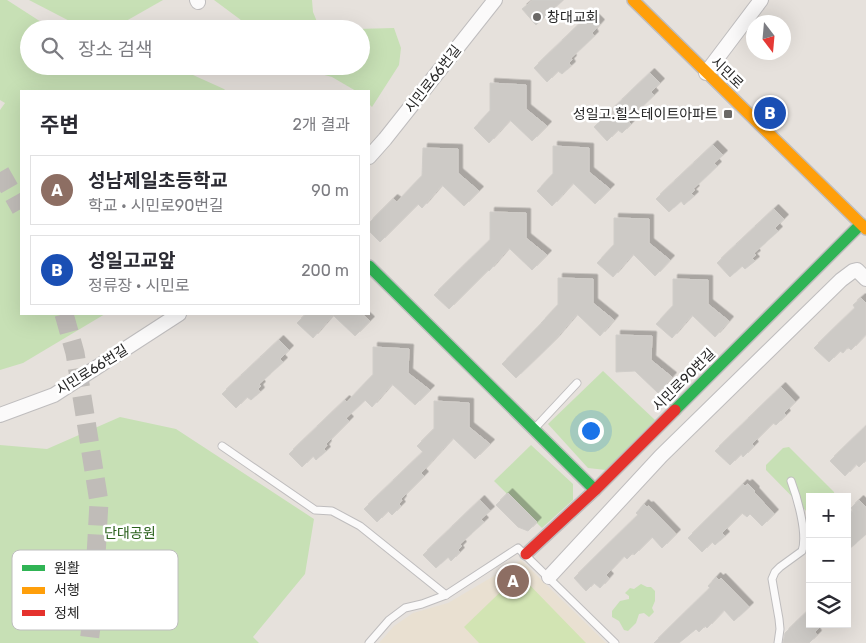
<!DOCTYPE html>
<html lang="ko">
<meta charset="utf-8">
<style>
body{margin:0;font-family:Rubik,"Noto Sans KR",sans-serif;background:#f2f2f3;color:#2b2b33}
.controls{position:absolute;right:15px;bottom:15px;display:grid;overflow:hidden;border-radius:0px;box-shadow:0 5px 20px #0002}
.controls button{width:45px;height:45px;display:grid;place-items:center;padding:0;border:0;border-bottom:1px solid #e1e1e2;background:#fff;color:#2b2b33;font:25px sans-serif}
.compass{position:absolute;left:746px;top:15px;width:45px;height:45px;border-radius:50%;background:#fff;box-shadow:0 5px 20px #0002;rotate:164deg}
.you{position:absolute;left:590px;top:430px;width:18px;height:18px;margin:-12px;border:4px solid #fff;border-radius:50%;background:#1a73e8;box-shadow:0 0 0 8px #1a73e833}
.badge{display:grid;place-items:center;width:32px;height:32px;border-radius:50%;background:#6a6866;color:#fff;font-size:16px;font-weight:700}
.pin{position:absolute;translate:-50% -50%;border:2px solid #fff;box-shadow:0 1px 5px #0006}
.list{margin:0;padding:0;list-style:none}
h2{display:flex;justify-content:space-between;align-items:center;height:65px;margin:0;padding:0 20px;font-size:21px}
h2 small{font-size:16px;font-weight:400;color:#7c7c81}
.list li{display:grid;grid-template-columns:32px 1fr auto;gap:15px;align-items:center;box-sizing:border-box;height:70px;margin:0 10px 10px;padding:0 10px;border:1px solid #e1e1e2;border-radius:0px}
.list b{display:block;font-size:19px;white-space:nowrap}
.list p{margin:0;font-size:16px;white-space:nowrap;color:#7c7c81}
.list em{font-size:16px;font-style:normal;color:#7c7c81}
.icon{flex:none;width:28px;height:28px;fill:none;stroke:currentColor;stroke-width:2;stroke-linecap:round;stroke-linejoin:round}
.map{position:relative;flex:none;width:866px;height:643px;overflow:hidden}
.search{position:absolute;background:#fff;box-shadow:0 5px 20px #0002;left:20px;top:20px;width:350px;height:55px;display:flex;align-items:center;gap:12px;box-sizing:border-box;padding:0 18px;border-radius:28px;color:#7c7c81;font-size:19px}
.panel{position:absolute;background:#fff;box-shadow:0 5px 20px #0002;left:20px;top:90px;width:350px;height:225px;border-radius:0px}
.map>svg:first-child{display:block}
.education{fill:#e9e0d1}
.green{fill:#c7e0b5}
.pitch{fill:#d2e4b3}
.building{fill:#cdcac6;stroke:#d0cdc9;filter:url(#shadow)}
.lines{fill:none;stroke-linecap:round;stroke-linejoin:round}
.secondary-tunnel{stroke:#c0bcb8;stroke-width:19;stroke-dasharray:19 9;stroke-linecap:butt}
.lane-casing{stroke:#bfbdbe;stroke-width:9}
.street-casing{stroke:#bfbdbe;stroke-width:16}
.fast-casing{stroke:#bfbdbe;stroke-width:14}
.slow-casing{stroke:#bfbdbe;stroke-width:14}
.jam-casing{stroke:#bfbdbe;stroke-width:14}
.lane{stroke:#fbfafa;stroke-width:7}
.street{stroke:#fbfafa;stroke-width:14}
.fast{stroke:#30b455;stroke-width:11}
.slow{stroke:#ff9f0a;stroke-width:11}
.jam{stroke:#e5322d;stroke-width:11}
.poi-dot{fill:#6a6866;stroke:#fff;stroke-width:2}
.labels{text-anchor:middle;dominant-baseline:central;stroke-width:5;stroke-linejoin:round;paint-order:stroke}
.poi-label{font-size:14px;fill:#272727;stroke:#fff;text-anchor:start}
.street-label{font-size:14px;fill:#272727;stroke:#fff}
.park-label{font-size:14px;fill:#29601b;stroke:#fff}
.key{fill:#fff;stroke:#bebebe;stroke-width:1}
.key-label{font-size:14px;fill:#272727}
</style>
<div class="map">
<svg width="866" height="643" viewBox="0 0 866 643">
<defs>
<filter id="shadow"><feDropShadow dx="4.5" dy="-4.5" stdDeviation="0" flood-color="#0004"/></filter>
</defs>
<rect width="100%" height="100%" fill="#e6e1dc"/>
<path class="education" d="M521 560 606 643H379L394 626 413 613 448 603Z"/>
<g class="green">
<path d="M0 0H7L52 29H29V66H157L193 75 224 89 226 91H21V314H105L23 363 0 370V110L5 103 0 100Z"/>
<path d="M29 0H163L112 29H85Z"/>
<path d="M214 0H312L313 12 320 29H253Z"/>
<path d="M394 28 401 48 399 65 372 107 369 104V91H356L332 77 306 70 302 66H361V29H356Z"/>
<path d="M603 371 655 420 606 470 588 468 548 424Z"/>
<path d="M120 417 176 429 314 519 305 574 253 637 259 643H0V445L47 449Z"/>
<path d="M531 445 573 484V500L542 528 494 481Z"/>
<path d="M789 447 834 492 835 497H810V515L766 470V465L783 448Z"/>
<path d="M641 584 647 587H651L655 591V601L652 608 654 612 649 617 644 613 639 614 636 623 628 631 624 630 619 621 612 617V611L620 601 629 599V596L625 593 630 588 634 589Z"/>
</g>
<path class="pitch" d="M519 574 586 643H479L464 627Z"/>
<g class="building">
<path d="M533 0H563L536 25 522 9Z"/>
<path d="M590 14 600 24 592 33 594 36 571 58 572 60 569 63 571 66 562 74 558 71 547 82 534 68Z"/>
<path d="M650 73 660 83 651 92 654 95 631 117 632 119 629 122 631 124 622 133 618 130 607 141 594 127Z"/>
<path d="M490 83 526 85V109L547 126 532 141 510 120 489 143 474 128 490 111Z"/>
<path d="M713 145 723 155 714 163 717 166 693 189 695 190 691 194 694 196 684 205 681 201 669 212 656 199Z"/>
<path d="M553 146 589 148V172L610 189 595 204 573 183 552 206 537 191 553 174Z"/>
<path d="M423 148 458 149V173L479 191 464 206 442 185 422 208 418 204 380 242 369 231V223L393 199 397 202 422 176Z"/>
<path d="M774 209 784 219 775 228 778 231 754 253 756 255 752 258 755 261 745 269 742 266 730 277 717 263Z"/>
<path d="M490 212 526 213V238L547 255 532 270 509 248 489 271 488 270 449 309 434 295 490 240Z"/>
<path d="M614 218 649 219V243L670 260 655 276 633 254 613 277 597 263 614 245Z"/>
<path d="M558 278 593 279V303L614 320 600 336 577 314 553 342 516 378 502 364 542 323H541L558 305Z"/>
<path d="M673 279 708 280V304L729 321 715 337 692 315 672 338 656 324 673 306Z"/>
<path d="M861 298 866 303V334L851 350 848 347 843 353 840 351 829 362 814 348 855 308 853 305Z"/>
<path d="M306 314H362L370 321 355 336 333 315 313 338 297 323Z"/>
<path d="M616 335 652 336 651 360 672 377 658 393 635 371 616 372Z"/>
<path d="M279 340 289 350 280 359 283 362 259 384 261 386 258 389 260 392 251 400 247 397 236 408 222 394Z"/>
<path d="M373 347 409 349 408 373 430 390 415 405 392 384 372 407 365 400 346 418 349 421 326 444 327 445 324 449 326 451 316 460 313 456 302 467 289 454 345 400 347 402 373 375Z"/>
<path d="M781 387 795 402 784 413 786 415 776 425 773 423 752 444 754 446 743 457 741 454 730 465 715 451Z"/>
<path d="M434 401 469 403V427L490 444 475 459 453 438 421 473 424 476 401 499 402 500 399 504 401 506 392 515 388 511 377 522 364 509 423 452 417 446 434 429Z"/>
<path d="M866 426V460L859 467 856 464 845 476 830 461Z"/>
<path d="M743 484 745 486 748 484 755 491 754 492 774 514 762 526 750 514 747 517 742 513 722 533 725 536 715 545 712 542 702 552 688 538Z"/>
<path d="M508 493 537 522 528 531 518 527 496 505Z"/>
<path d="M480 500 490 511 481 519 484 522 460 544 462 546 458 550 460 552 451 561 448 557 436 568 423 555Z"/>
<path d="M859 500 866 507V534L847 551V516L853 511 851 508Z"/>
<path d="M644 504 647 507 649 506 676 534 662 548 652 537 634 555 633 553 627 559 624 556 606 575 609 578 600 588 594 583 586 591 574 578 638 515 636 513Z"/>
<path d="M716 577 719 580 721 578 749 607 734 621 724 610 707 628 705 626 699 632 696 629 679 643H654L710 588 708 586Z"/>
<path d="M810 609V624H823L815 632 817 635 809 643H783L785 633Z"/>
</g>
<g class="lines">
<g class="secondary-tunnel">
<path d="M0 172 21 209"/>
<path d="M64 314 75 353 99 502 93 610 89 643"/>
</g>
<g class="lane-casing">
<g id="lane">
<path d="M535 428 577 383"/>
<path d="M222 446 315 510 332 511 360 526 446 595"/>
<path d="M369 643 389 620 405 608 422 604 446 595 518 548 615 643"/>
<path d="M778 643 780 629 779 619 772 579 775 572 780 567 802 551C808 534 797 497 791 481"/>
</g>
</g>
<g class="street-casing">
<g id="street">
<path d="M197 0 198 2"/>
<path d="M706 73 761 0"/>
<path d="M369 157 385 139 495 0"/>
<path d="M0 415 54 395 179 314"/>
<path d="M549 577 661 456 841 280 853 271 857 270 866 279"/>
</g>
</g>
<g class="fast-casing">
<g id="fast">
<path d="M369 266 595 490"/>
<path d="M675 410 861 224"/>
</g>
</g>
<g class="slow-casing">
<path id="slow" d="M633 0 866 229"/>
</g>
<g class="jam-casing">
<path id="jam" d="M526 554 595 490 675 410"/>
</g>
<use href="#lane" class="lane"/>
<use href="#street" class="street"/>
<use href="#fast" class="fast"/>
<use href="#slow" class="slow"/>
<use href="#jam" class="jam"/>
</g>
<g class="poi-dot">
<circle cx="537" cy="17" r="5"/>
<rect x="723" y="109" width="10" height="10" rx="2.5"/>
</g>
<g class="labels">
<g class="poi-label">
<text x="547" y="17">창대교회</text>
<text x="718" y="114" text-anchor="end">성일고.힐스테이트아파트</text>
</g>
<g class="street-label">
<text transform="translate(727 73) rotate(44)">시민로</text>
<text transform="translate(433 79) rotate(-52)">시민로66번길</text>
<text transform="translate(92 370) rotate(-32)">시민로66번길</text>
<text transform="translate(684 380) rotate(-45)">시민로90번길</text>
</g>
<g class="park-label">
<text x="130" y="533">단대공원</text>
</g>
</g>
<rect x="12" y="550" width="166" height="80" rx="8" class="key"/>
<rect x="22" y="565" width="23" height="6" fill="#30b455"/>
<rect x="22" y="587" width="23" height="7" fill="#ff9f0a"/>
<rect x="22" y="610" width="23" height="6" fill="#e5322d"/>
<g class="key-label">
<text x="54" y="573">원활</text>
<text x="54" y="595">서행</text>
<text x="54" y="618">정체</text>
</g>
</svg>
<div class="controls">
<button>+</button>
<button>−</button>
<button><svg class="icon" aria-label="layers" viewBox="0 0 24 24"><path d="M12 4l9 5-9 5-9-5zM3 14l9 5 9-5"/></svg></button>
</div>
<svg class="compass" viewBox="-18 -18 36 36"><path d="M0-13l5 13h-10z" fill="#e53935"/><path d="M0 13l5-13h-10z" fill="#7c7c81"/></svg>
<div class="you"></div>
<div class="pin badge" style="left:513px;top:581px;background:#8d6e63">A</div>
<div class="pin badge" style="left:770px;top:113px;background:#1a4fb4">B</div>
<div class="search"><svg class="icon" aria-label="search" viewBox="0 0 24 24"><circle cx="10" cy="10" r="6"/><path d="M15 15l6 6"/></svg>장소 검색</div>
<section class="panel">
<h2>주변<small>2개 결과</small></h2>
<ul class="list">
<li><span class="badge" style="background:#8d6e63">A</span><div><b>성남제일초등학교</b><p>학교 · 시민로90번길</p></div><em>90 m</em></li>
<li><span class="badge" style="background:#1a4fb4">B</span><div><b>성일고교앞</b><p>정류장 · 시민로</p></div><em>200 m</em></li>
</ul>
</section>
</div>
